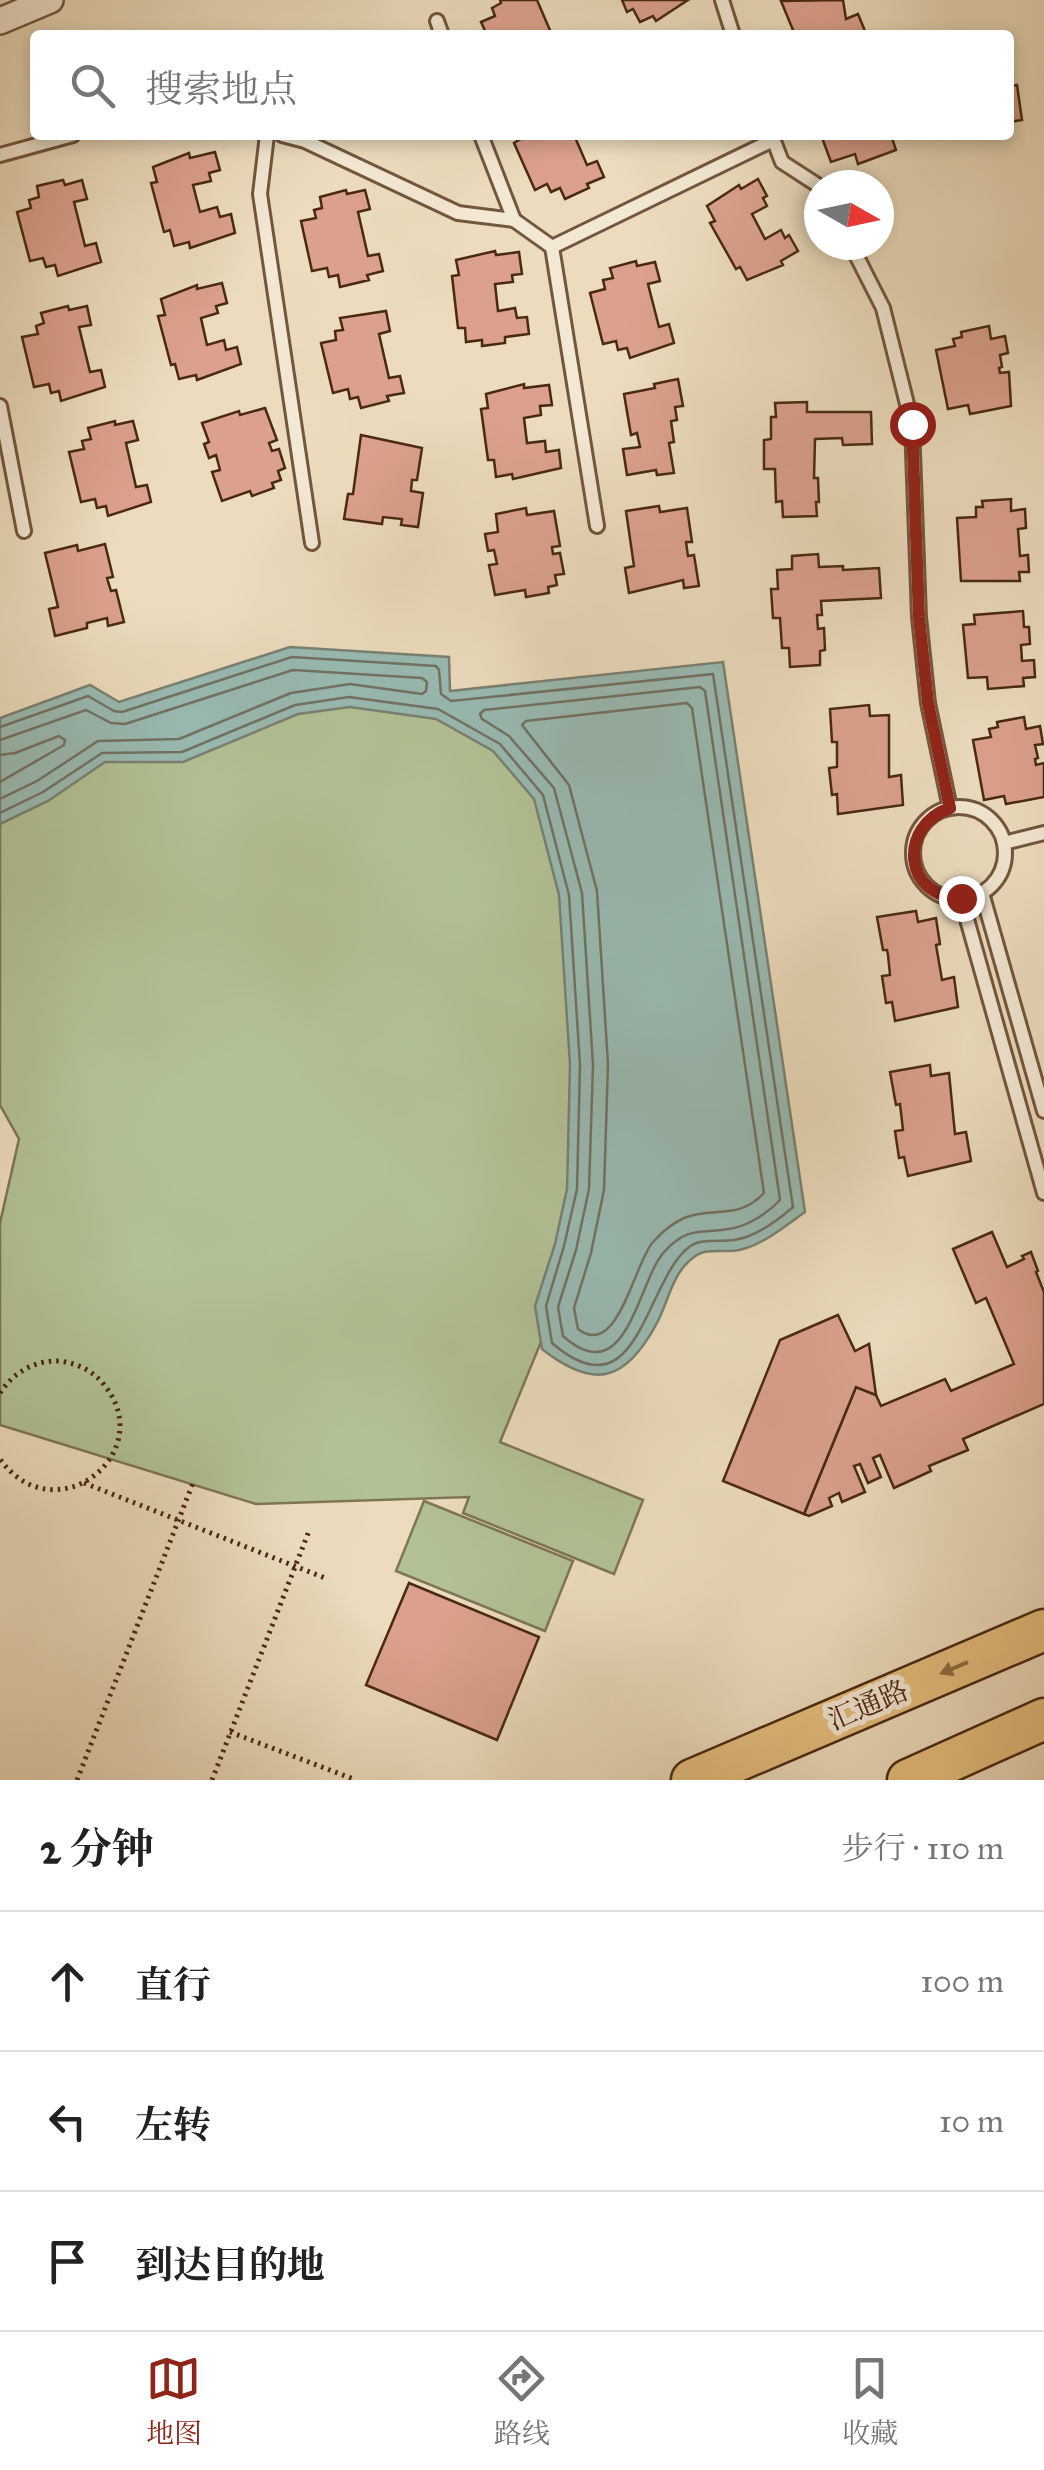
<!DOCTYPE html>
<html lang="zh">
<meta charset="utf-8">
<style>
body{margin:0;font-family:"IM FELL Great Primer","Noto Serif SC",serif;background:#f6f6f6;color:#222}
.compass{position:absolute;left:804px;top:170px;width:90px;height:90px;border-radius:50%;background:#fff;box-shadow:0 5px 15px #0003;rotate:99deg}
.stop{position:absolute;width:30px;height:30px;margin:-22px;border:8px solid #8f2418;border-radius:50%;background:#fff}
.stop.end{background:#8f2418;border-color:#fff;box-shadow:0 2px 10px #0008}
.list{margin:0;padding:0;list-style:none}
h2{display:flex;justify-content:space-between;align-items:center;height:130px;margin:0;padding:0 40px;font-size:42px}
h2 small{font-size:32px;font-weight:400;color:#767676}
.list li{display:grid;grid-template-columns:65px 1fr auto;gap:30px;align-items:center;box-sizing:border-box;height:140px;padding:0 40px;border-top:2px solid #e0e0e0}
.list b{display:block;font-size:38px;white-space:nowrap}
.list em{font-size:32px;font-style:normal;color:#767676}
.icon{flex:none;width:55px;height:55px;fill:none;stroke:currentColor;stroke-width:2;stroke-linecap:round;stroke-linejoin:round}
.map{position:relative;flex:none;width:1044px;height:1780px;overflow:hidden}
.search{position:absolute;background:#fff;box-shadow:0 5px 15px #0003;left:30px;right:30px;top:30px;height:110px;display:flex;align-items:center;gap:25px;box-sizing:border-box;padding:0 35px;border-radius:10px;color:#767676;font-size:38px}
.sheet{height:550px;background:#fff}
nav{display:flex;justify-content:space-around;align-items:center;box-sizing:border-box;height:140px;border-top:2px solid #e0e0e0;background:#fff;font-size:28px;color:#767676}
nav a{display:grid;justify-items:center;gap:5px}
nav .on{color:#8f2418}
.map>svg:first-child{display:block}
.green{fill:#b2c295;stroke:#7e7654;stroke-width:2.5}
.water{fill:#99bbb3;stroke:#798173;stroke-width:2.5}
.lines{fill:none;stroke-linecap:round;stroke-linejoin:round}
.shore{stroke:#717262;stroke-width:2.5}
.building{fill:#dba18c;stroke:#492912;stroke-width:2.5}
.service-casing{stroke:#72563d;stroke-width:18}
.minor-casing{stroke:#72563d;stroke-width:30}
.primary-casing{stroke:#492912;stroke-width:45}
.path{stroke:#492912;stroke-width:5;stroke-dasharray:2.5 5;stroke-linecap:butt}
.service{stroke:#f3e8d4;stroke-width:12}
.minor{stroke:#f3e8d4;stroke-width:25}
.primary{stroke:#e6be7e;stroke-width:40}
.oneway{fill:#906c43}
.route{stroke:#8f2418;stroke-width:12}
.labels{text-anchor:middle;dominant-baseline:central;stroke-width:10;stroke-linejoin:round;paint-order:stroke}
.street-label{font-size:28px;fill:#492912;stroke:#f3e8d4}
</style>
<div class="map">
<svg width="1044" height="1780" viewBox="0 0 1044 1780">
<rect width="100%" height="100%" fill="#ecdcbd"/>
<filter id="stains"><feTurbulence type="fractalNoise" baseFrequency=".002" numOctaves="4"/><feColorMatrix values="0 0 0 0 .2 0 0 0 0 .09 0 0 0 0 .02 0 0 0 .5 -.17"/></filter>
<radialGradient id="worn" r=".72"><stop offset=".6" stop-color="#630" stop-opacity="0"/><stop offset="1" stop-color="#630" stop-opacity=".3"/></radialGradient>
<g class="green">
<path d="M405 699 523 764 562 840 588 1084 568 1276 500 1442 643 1500 614 1574 463 1513 469 1497 256 1504 0 1425V1223L19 1139 0 1105V770L269 701Z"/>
<path d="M424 1501 573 1561 545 1631 396 1571Z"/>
</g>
<path class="water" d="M290 647 449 657 450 691 723 662 805 1212C785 1226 763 1245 739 1250 724 1253 706 1247 694 1257 672 1273 669 1300 657 1323 626 1381 595 1391 542 1349L535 1306 555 1244 567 1189 570 1065 559 895 534 799 493 751 436 719 350 707 298 714 183 762H105L48 801 0 824V718L90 685 119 702Z"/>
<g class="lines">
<g class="shore">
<path d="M700 687 705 691 780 1200C769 1212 751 1224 734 1228 703 1235 689 1224 664 1252 637 1283 627 1393 563 1336L558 1307 576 1250 589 1189 593 1065 582 893 554 788 509 736 482 719 480 714 484 710Z"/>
<path d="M687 703 692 708 764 1193C738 1221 713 1206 684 1218 673 1223 661 1233 653 1242 634 1263 618 1360 578 1329L574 1308 591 1253 604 1190 608 1064 597 891 569 785 522 725 526 721Z"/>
<path d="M0 727 88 696 114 711 122 712 292 657 436 666 439 670 441 694 451 701 713 674 793 1207C777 1221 755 1237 734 1240 719 1242 701 1238 689 1247 644 1282 639 1418 552 1343L546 1306 564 1246 577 1189 580 1065 569 895 543 795 500 744 438 709 349 697 295 705 182 752 102 753 43 792 0 813"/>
<path d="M0 740 86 710 111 723 125 724 293 670 422 678 427 682 426 691 422 694 350 684 291 693 179 739 98 741 37 781 0 799"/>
<path d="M0 755 15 753 59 736 65 740 64 745 0 782"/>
</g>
</g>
<g class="building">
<path d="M500 0H537L552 35H487L481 22 495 16 492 8 501 3Z"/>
<path d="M622 0H688L656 21 653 16 640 22 633 9 627 12Z"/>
<path d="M843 0 846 19 858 14 865 31 855 35H795L781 1Z"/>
<path d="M1009 73 1011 86 1017 85 1022 120 1009 122Z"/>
<path d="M527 135H574L587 165 597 161 604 177 587 184 589 188 565 199 560 188 551 192 547 184 535 190 514 143Z"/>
<path d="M821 135H891L896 150 858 164 855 154 831 162Z"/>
<path d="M215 152 220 170 209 173 211 181 193 185 200 212 217 207 220 217 231 214 235 233 190 248 189 242 174 246 170 230 164 232 151 183 157 182 153 167 189 153 190 158Z"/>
<path d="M758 179 767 196 763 198 767 206 752 214 765 239 781 230 785 238 789 235 798 251 781 261 783 265 747 280 740 267 736 269 710 223 715 221 707 206 739 185 741 189Z"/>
<path d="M63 180 65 185 82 180 87 199 74 202 85 246 96 243 101 262 58 276 55 265 46 267 43 258 30 261 17 212 31 208 29 200 39 197 37 186Z"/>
<path d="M346 190 347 194 365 190 370 209 358 212 368 256 379 254 383 271 367 275 369 280 340 287 338 275 329 277 327 268 312 271 301 221 316 218 314 210 322 208 320 197Z"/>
<path d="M495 251 496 255 519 252 522 274 512 275 513 282 495 284 498 311 515 308 517 318 527 317 529 334 505 337V343L482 346V340L466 342 465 328H458L452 276 459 275 456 260Z"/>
<path d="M636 261 637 266 655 262 660 281 648 284 659 327 669 324 674 343 630 358 627 348 618 350 616 341 603 344 590 293 605 289 603 280 613 278 610 268Z"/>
<path d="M222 283 227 303 216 306 218 313 201 318 207 345 224 340 226 350 237 347 241 364 197 380 196 375 179 379 175 364 171 365 158 316 165 315 161 299 197 285V289Z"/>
<path d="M68 306 69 310 87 306 91 325 79 327 90 372 101 370 105 387 61 401 59 391 51 393 49 384 34 387 22 337 38 334 36 326 44 323 41 313Z"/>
<path d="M386 311 390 331 379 334 389 378 400 376 404 393 387 396 389 401 361 408 358 397 350 399 348 389 333 393 321 343 336 340 335 331 343 330 340 318Z"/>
<path d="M989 326 991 339 1005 336 1008 353 1000 355 1002 367 999 368 1000 373 1009 372 1011 406 970 414 968 405 948 409 936 350 955 346 953 339 962 337 961 332Z"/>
<path d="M678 379 683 406 675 407 677 420 671 421 674 442 669 443 674 473 657 475 656 470 627 475 623 449 640 447 637 433 631 435 624 394 655 388 654 384Z"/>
<path d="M524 384V388L549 385 552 405 540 406 541 415 524 418 527 443 545 441 546 452 559 450 561 468 513 479 512 474 496 477 494 460H488L481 409 488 408 486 394Z"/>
<path d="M807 402V412H871L872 444 843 445 842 438 815 439 814 478H818L819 502H816L817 516 783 517 782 501 776 502 775 469H764V440L771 439V417H776L775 403Z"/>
<path d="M265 408 277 440 269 443 272 451 279 449 285 468 278 471 281 480 272 483 274 488 252 496 250 491 222 501 212 472 220 470 216 455 209 458 204 444 209 442 202 423 239 411 240 415Z"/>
<path d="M115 421V425L133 421 138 440 126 443 136 487 147 485 151 502 108 516 106 506 97 508 95 499 81 502 69 452 84 449 82 441 91 439 88 428Z"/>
<path d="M361 435 422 448 417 480H412L411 491 423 493 418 527 401 525 402 519 383 517 382 524 344 519 348 494H353Z"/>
<path d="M1011 499V511L1025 509 1026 528 1018 529 1020 556 1028 555 1029 572H1019L1020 581H961L957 518 976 517V507H983L982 501Z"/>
<path d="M659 506 660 512 687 508 692 542H686L688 556 694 555 699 586 684 588 683 580 629 593 625 568 634 566 626 511Z"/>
<path d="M526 508 527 515 554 511 560 546 552 547 553 554 560 553 564 574 555 575 557 585 548 587 549 593 526 597 525 590 495 595 489 565 497 564 494 550 488 551 485 534 498 532 496 514Z"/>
<path d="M105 544 113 577 107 578 111 591 116 590 124 622 108 626 107 618 87 623V628L55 636 49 609 58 607 45 553 77 545 78 551Z"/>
<path d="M818 554 819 567 843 566V570L879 568 881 598 821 601 822 615H817L818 629 824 628 825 650 820 651V665L790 667 789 648H782L780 618H773L771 589H778L777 570 792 569V556Z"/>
<path d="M1023 611 1024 627H1029L1030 644 1021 645 1022 661 1034 660 1035 677 1023 678 1024 686 988 689 987 677 968 678 963 625 975 624 974 615Z"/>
<path d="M869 705 870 716 889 715V777L901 775 903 805 838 814 837 794 832 795 829 768 837 767V742H832L830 709Z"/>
<path d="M1024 717 1026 729 1040 726 1043 744 1035 745 1038 758 1035 759 1036 765 1044 763V797L1006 804 1004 796 984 800 973 740 991 737 989 729 998 727 997 722Z"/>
<path d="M916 911 918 922 936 918 940 944 936 945 942 980 954 977 958 1007 895 1021 892 1002 886 1003 882 976 890 975 888 955 887 950H883L877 917Z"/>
<path d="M930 1065 931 1076 949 1073 955 1134 966 1132 971 1161 908 1176 904 1157 899 1158 895 1131 903 1130 900 1104 896 1105 890 1072Z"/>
<path d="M992 1232 1007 1267 1024 1259 1022 1256 1031 1252 1038 1271 1036 1272 1044 1292V1404L963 1439 968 1450 929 1466 931 1471 894 1488 880 1455 873 1458 881 1477 868 1483 860 1464 854 1466 865 1492 842 1502 839 1493 829 1498 832 1506 809 1516 804 1514 856 1387 876 1395 881 1406 945 1379 951 1391 1014 1364 986 1298 976 1303 953 1249Z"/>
<path d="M838 1315 855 1351 869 1344 876 1395 856 1387 804 1514 723 1481 780 1340Z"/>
<path d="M409 1583 539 1637 497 1740 366 1685Z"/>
</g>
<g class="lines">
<g class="service-casing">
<g id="service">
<path d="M722 0 733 35"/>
<path d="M437 21 442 35"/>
<path d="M267 135 260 194 312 543"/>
<path d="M282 135 305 141 458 213 514 220"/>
<path d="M481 135 514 220 552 247"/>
<path d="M772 136 782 162 819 186"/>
<path d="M0 155 73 135"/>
<path d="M851 245 883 308 912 424 919 617 928 703 950 808"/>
<path d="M0 406 24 531"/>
<path d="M597 526 552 247 773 140"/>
<circle cx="959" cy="853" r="46"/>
<path d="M1004 843 1044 833"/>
<path d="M982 893 1044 1111"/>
<path d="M961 898 1044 1193"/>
</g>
</g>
<g class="minor-casing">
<path id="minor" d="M0 21 50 0"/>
</g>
<g class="primary-casing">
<g id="primary">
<path d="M692 1780 1044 1630"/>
<path d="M908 1780 1044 1719"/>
</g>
</g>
<g class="path">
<path d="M0 1393C13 1373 34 1360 59 1361 77 1363 94 1371 105 1386 159 1454 54 1535 0 1459"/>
<path d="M84 1483 325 1578"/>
<path d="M230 1732 356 1780"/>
<path d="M77 1780 193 1483"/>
<path d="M212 1780 309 1531"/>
</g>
<use href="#service" class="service"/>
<use href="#minor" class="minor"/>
<use href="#primary" class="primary"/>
</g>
<defs><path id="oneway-solid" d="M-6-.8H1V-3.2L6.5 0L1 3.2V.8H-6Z" transform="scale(2.5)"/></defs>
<use class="oneway" href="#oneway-solid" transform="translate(954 1668) rotate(157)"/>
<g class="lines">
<path class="route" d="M912 424 919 617 928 703 950 808C897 827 904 898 961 898"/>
</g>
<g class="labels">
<g class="street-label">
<text transform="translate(868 1705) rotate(-23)">汇通路</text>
</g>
</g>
<rect width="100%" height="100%" filter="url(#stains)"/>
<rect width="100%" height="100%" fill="url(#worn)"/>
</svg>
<svg class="compass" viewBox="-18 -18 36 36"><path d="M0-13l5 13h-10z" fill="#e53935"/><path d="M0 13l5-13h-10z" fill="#767676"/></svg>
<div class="stop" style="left:912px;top:424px"></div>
<div class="stop end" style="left:961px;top:898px"></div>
<div class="search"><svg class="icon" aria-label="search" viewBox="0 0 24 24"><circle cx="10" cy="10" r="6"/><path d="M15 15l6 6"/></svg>搜索地点</div>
</div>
<section class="sheet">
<h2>2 分钟<small>步行 · 110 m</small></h2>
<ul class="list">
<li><svg class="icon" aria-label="ahead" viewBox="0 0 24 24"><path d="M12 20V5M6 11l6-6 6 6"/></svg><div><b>直行</b></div><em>100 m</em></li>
<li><svg class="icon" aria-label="left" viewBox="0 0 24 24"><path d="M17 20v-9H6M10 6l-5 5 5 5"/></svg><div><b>左转</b></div><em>10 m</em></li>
<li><svg class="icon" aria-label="arrive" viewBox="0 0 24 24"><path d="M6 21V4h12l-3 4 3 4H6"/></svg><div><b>到达目的地</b></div></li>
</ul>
</section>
<nav>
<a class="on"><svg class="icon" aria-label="map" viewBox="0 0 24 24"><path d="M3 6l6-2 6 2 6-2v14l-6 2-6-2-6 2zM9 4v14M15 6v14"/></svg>地图</a>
<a><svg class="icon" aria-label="directions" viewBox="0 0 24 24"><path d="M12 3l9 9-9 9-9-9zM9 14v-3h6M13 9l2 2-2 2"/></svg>路线</a>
<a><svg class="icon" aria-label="saved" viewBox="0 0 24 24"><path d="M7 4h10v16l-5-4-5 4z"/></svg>收藏</a>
</nav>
